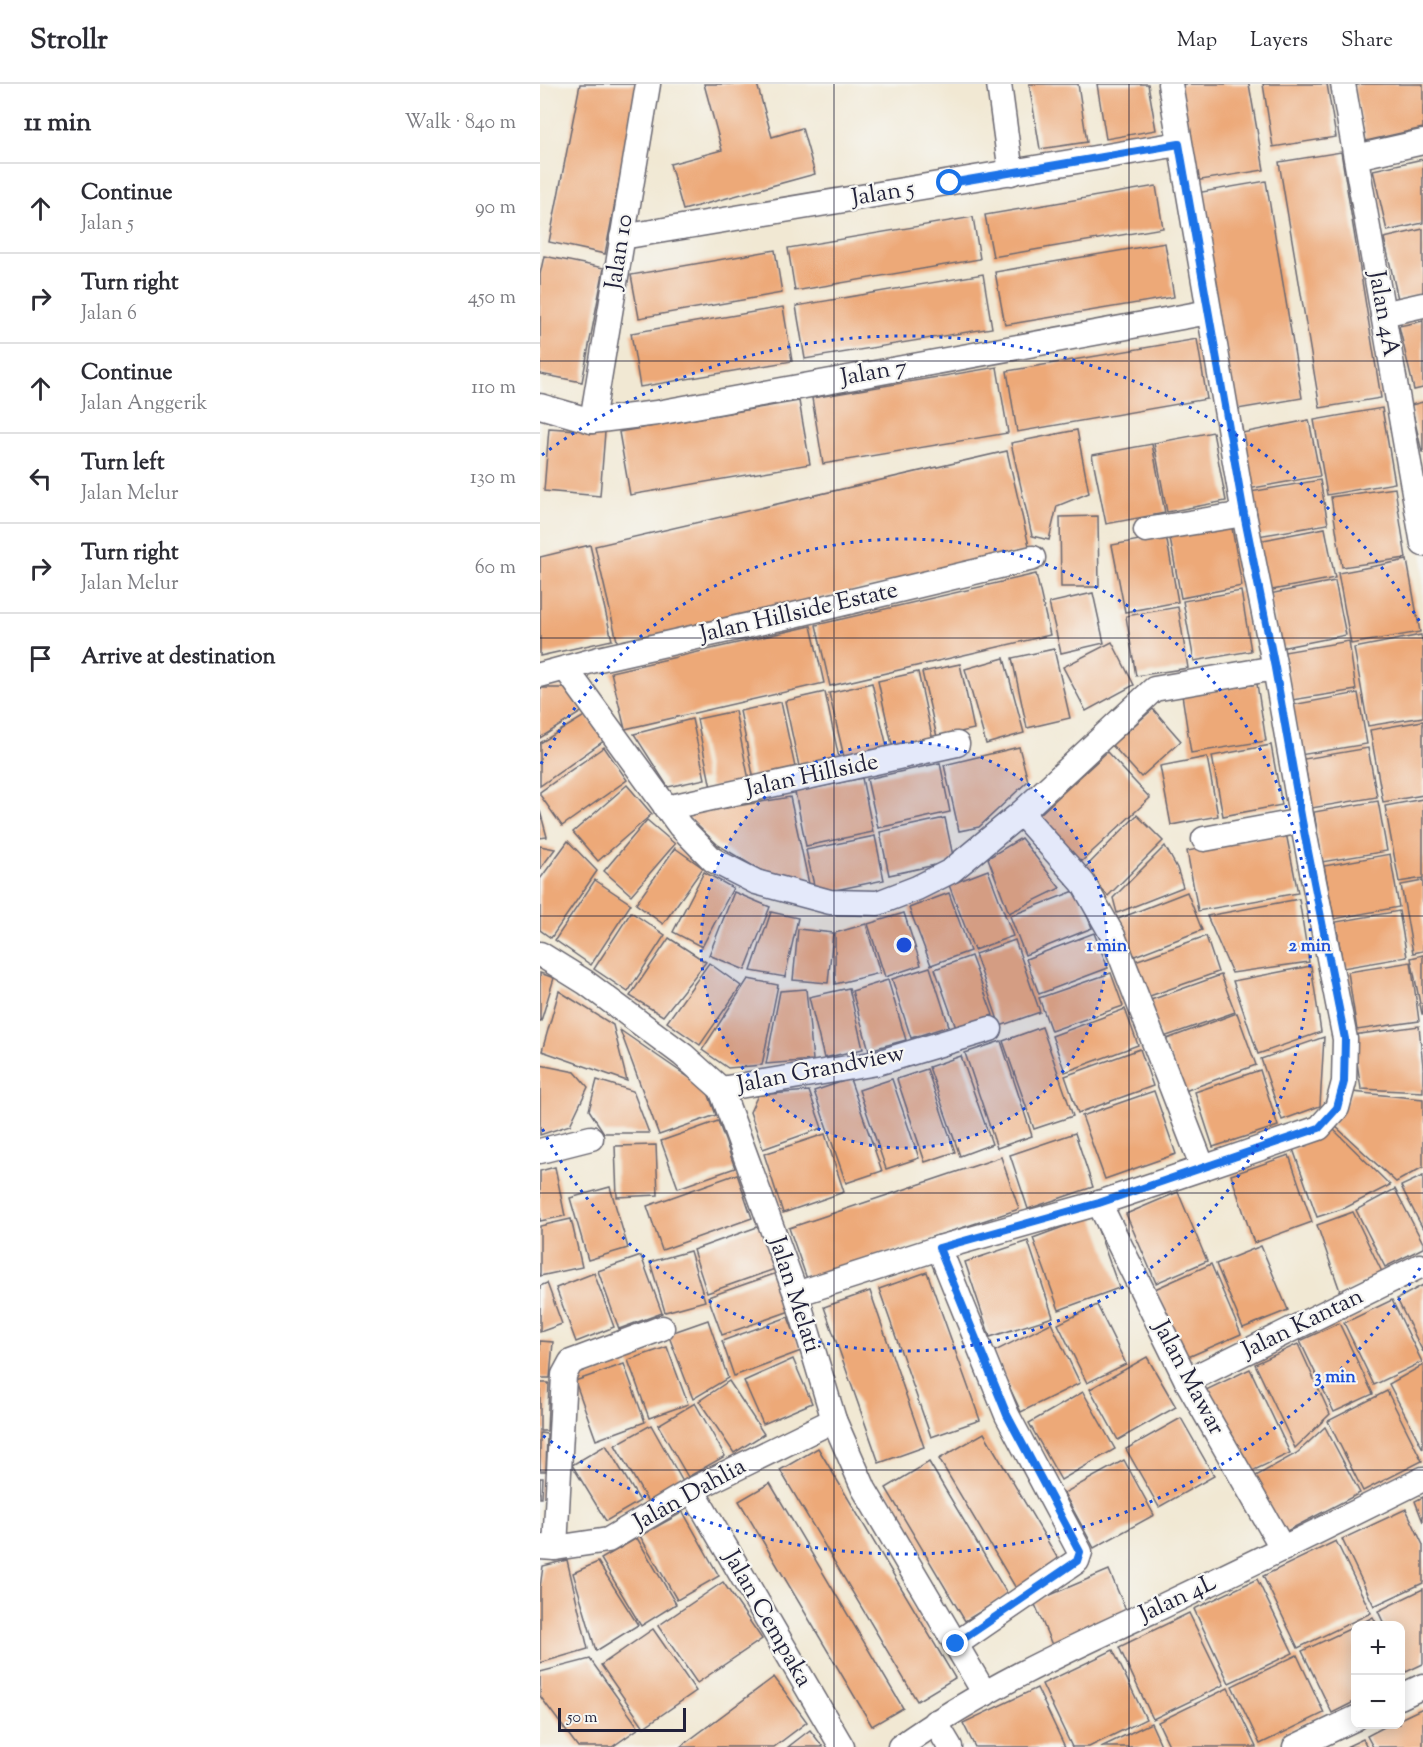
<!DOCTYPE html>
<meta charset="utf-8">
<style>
body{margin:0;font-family:"Sorts Mill Goudy",serif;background:#f7f7f7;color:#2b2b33}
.controls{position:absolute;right:18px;bottom:18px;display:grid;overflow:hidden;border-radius:12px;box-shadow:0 3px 15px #0003}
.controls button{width:54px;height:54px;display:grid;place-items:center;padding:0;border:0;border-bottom:2px solid #e1e1e2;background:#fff;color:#2b2b33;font:30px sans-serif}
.scale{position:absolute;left:18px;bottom:15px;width:128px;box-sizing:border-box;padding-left:6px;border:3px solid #22223b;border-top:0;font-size:16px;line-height:21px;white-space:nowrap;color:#22223b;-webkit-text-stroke:4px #f6f6f2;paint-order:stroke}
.stop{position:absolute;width:18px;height:18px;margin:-14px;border:4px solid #1a73e8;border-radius:50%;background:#fff}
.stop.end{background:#1a73e8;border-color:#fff;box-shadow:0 2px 6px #0008}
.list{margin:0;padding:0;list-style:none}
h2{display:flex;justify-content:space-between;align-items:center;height:78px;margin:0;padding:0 24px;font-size:26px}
h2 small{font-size:20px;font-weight:400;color:#7c7c81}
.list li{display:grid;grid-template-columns:39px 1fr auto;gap:18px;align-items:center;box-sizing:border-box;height:90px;padding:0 24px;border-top:2px solid #e1e1e2}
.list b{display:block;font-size:22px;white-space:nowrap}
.list p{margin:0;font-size:20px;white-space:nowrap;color:#7c7c81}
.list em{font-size:20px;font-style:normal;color:#7c7c81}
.icon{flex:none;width:33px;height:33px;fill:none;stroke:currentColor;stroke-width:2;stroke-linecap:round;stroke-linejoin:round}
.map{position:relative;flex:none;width:883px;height:1663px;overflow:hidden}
header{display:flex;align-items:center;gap:36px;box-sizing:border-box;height:84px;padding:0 30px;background:#fff;border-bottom:2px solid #e1e1e2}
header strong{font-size:28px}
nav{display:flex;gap:33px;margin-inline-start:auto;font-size:21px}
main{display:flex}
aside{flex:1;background:#fff}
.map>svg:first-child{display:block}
.building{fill:#eda978}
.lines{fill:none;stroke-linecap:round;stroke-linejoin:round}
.minor-casing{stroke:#6a6770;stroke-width:27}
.minor{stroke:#fff;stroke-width:24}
.route{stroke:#1a73e8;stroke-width:8}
.grid{fill:none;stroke:#22223b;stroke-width:1.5;stroke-opacity:0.55}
.ring{fill:none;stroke:#1d4ed8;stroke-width:3;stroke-dasharray:3 6}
.labels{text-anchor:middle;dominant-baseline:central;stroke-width:4.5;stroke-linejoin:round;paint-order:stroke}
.street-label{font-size:24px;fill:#22223b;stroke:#f6f6f2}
.centre{fill:#1d4ed8;stroke:#f6f6f2;stroke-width:3}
.ring-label{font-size:18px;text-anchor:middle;font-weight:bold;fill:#1d4ed8;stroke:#f6f6f2;stroke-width:4.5;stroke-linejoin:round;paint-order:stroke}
</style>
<header>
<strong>Strollr</strong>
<nav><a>Map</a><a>Layers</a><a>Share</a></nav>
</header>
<main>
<aside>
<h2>11 min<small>Walk · 840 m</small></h2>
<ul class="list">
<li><svg class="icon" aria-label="ahead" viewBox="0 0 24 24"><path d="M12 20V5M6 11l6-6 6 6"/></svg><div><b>Continue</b><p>Jalan 5</p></div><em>90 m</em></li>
<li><svg class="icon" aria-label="right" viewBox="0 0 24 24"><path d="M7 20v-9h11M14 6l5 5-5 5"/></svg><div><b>Turn right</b><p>Jalan 6</p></div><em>450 m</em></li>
<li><svg class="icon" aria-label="ahead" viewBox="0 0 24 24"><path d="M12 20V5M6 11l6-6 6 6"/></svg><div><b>Continue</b><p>Jalan Anggerik</p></div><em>110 m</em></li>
<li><svg class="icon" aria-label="left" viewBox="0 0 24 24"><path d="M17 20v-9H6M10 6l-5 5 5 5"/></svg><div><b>Turn left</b><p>Jalan Melur</p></div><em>130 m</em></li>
<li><svg class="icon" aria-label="right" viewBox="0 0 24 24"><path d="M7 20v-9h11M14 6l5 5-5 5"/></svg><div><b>Turn right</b><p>Jalan Melur</p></div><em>60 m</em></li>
<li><svg class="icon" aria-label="arrive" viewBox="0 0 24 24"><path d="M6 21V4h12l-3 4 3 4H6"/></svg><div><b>Arrive at destination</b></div></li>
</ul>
</aside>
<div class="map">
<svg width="883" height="1663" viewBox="0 0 883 1663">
<rect width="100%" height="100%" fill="#f6f6f2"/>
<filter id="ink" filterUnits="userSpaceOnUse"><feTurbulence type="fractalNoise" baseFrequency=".0167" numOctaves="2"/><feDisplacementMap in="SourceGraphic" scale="12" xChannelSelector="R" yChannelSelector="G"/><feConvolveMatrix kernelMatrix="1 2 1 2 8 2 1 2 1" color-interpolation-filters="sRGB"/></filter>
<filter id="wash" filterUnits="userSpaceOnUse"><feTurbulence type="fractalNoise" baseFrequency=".008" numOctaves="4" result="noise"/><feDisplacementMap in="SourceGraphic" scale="24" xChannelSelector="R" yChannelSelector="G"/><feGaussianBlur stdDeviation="1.35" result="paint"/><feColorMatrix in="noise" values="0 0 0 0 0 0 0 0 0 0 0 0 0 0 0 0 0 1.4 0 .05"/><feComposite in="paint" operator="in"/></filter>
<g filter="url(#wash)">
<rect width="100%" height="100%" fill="#f1e8d3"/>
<g id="blocks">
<g class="building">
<path d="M40 0H98L65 170 9 158Z"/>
<path d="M164 0H217L232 53 262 44 275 90 143 126 130 80 182 66Z"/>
<path d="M489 0H538L547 58 500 65Z"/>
<path d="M557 0H608L616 46 566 55Z"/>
<path d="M639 0H709L724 86 655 97Z"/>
<path d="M723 0H787L796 53 733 63Z"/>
<path d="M821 0H883V44L826 57 814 2Z"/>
<path d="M801 68 841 314 780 324 739 78Z"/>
<path d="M883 75V139L847 147 833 86Z"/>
<path d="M726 97 762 314 692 326 656 109Z"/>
<path d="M616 102 623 144 453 173 445 131Z"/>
<path d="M433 133 440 175 255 207 248 164Z"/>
<path d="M883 145V209L858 215 844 154Z"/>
<path d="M625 159 634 213 465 241 455 188Z"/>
<path d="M235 166 242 209 99 234 91 191Z"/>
<path d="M4 172 64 184 42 298 0 290V190Z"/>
<path d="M443 190 452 244 265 275 256 222Z"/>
<path d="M243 223 252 277 100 303 91 249Z"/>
<path d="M883 237V304L874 306 859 242Z"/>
<path d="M657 255 667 315 477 348 467 287Z"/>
<path d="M457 283 468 349 283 380 272 314Z"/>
<path d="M259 317 270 380 90 411 79 348Z"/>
<path d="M883 318V368H882L871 321Z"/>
<path d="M842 324 855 399 787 411 774 336Z"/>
<path d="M769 336 780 392 708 405 697 350Z"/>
<path d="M9 344 65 348 60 412 4 407Z"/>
<path d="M537 346 549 409 517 422 509 456 492 452 471 359Z"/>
<path d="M673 348 686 417 627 428 614 359Z"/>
<path d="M612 360 625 429 566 440 552 371Z"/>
<path d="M467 367 490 466 78 561 55 462Z"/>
<path d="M780 396 788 440 718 452 710 408Z"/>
<path d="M855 404 866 474 802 483 791 413Z"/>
<path d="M558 432 559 503H521L520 433Z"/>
<path d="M691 438 702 502 641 514 629 449Z"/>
<path d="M785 444 795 494 727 507 718 457Z"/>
<path d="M626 451 638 518 585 528 572 461Z"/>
<path d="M50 461 72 556 0 572V473Z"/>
<path d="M867 476 880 548 811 560 798 489Z"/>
<path d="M496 490 510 551 290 602 276 541Z"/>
<path d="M795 497 806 551 740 564 729 510Z"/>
<path d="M701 507 711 567 654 577 643 517Z"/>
<path d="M553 509 564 559 521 569 509 519Z"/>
<path d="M638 523 648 584 596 592 586 532Z"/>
<path d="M271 542 284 599 85 645 71 588Z"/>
<path d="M881 551 883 560V633L828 642 814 564Z"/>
<path d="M809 557 816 606 752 616 744 568Z"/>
<path d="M572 558 594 601 546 627 523 583Z"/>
<path d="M514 565 530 634 487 644 472 574Z"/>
<path d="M464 574 484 649 446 660 425 585Z"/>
<path d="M420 580 434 645 397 653 382 588Z"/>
<path d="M378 588 393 657 353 665 338 597Z"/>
<path d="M332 599 348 667 305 677 289 609Z"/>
<path d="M717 600 726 657 651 669 642 611Z"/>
<path d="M0 604H29L43 627 0 654Z"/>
<path d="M285 608 300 679 260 687 245 617Z"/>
<path d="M818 609 827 660 760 671 752 621Z"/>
<path d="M241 618 256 688 214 696 200 627Z"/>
<path d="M613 625 641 657 601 693 572 661Z"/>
<path d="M195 627 209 696 171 704 157 635Z"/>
<path d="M46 631 65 656 0 702V659Z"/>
<path d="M152 635 165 695 128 703 94 650Z"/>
<path d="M883 637V711L843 718 830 646Z"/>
<path d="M731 661 742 721 683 732 672 672Z"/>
<path d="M64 663 87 696 22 742 0 711V708Z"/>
<path d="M479 663 488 697 439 743 419 747 404 681Z"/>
<path d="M828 664 837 713 772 724 764 675Z"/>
<path d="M567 668 610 714 541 778 498 732Z"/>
<path d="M667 673 678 732 631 741 620 682Z"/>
<path d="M400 679 410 728 338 744 327 695Z"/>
<path d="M322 694 333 748 266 762 255 708Z"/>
<path d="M87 701 112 730 58 777 33 748Z"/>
<path d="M250 713 271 809 218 785 178 761 146 731Z"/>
<path d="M883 715V794L859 798 845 722Z"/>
<path d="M838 717 847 767 782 778 774 728Z"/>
<path d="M0 727 7 753 0 754Z"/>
<path d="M597 731 623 757 568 812 543 786Z"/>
<path d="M405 734 414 777 349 791 340 748Z"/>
<path d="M107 736 135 760 91 811 64 787Z"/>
<path d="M746 749 758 809 658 827 647 767Z"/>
<path d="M335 752 344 796 276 810 266 766Z"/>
<path d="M481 754 520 804 469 829 448 774Z"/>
<path d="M28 757 57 787 11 854 0 846V795Z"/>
<path d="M0 762 15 765 0 785Z"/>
<path d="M625 762 637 784 643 803 577 829 573 814Z"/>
<path d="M135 764 163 784 123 840 96 820Z"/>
<path d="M850 770 859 823 794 835 784 782Z"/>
<path d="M448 786 473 852 434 866 409 801Z"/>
<path d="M164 788 193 804 162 863 133 848Z"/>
<path d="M55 796 91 820 51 881 15 856Z"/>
<path d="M883 797V867L873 869 861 801Z"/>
<path d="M537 806 552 844 485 871 470 832Z"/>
<path d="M194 808 230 823 205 886 169 871Z"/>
<path d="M647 808 662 846 592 873 578 835Z"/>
<path d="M409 809 430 867 391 881 369 824Z"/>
<path d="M759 815 769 878 692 889 667 832Z"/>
<path d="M859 827 867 873 803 884 796 838Z"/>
<path d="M91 828 125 851 88 908 54 885Z"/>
<path d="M231 828 258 834 245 893 211 887Z"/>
<path d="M364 829 381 881 345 893 328 840Z"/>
<path d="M326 840 340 889 295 900V849Z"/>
<path d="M258 845 293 849 288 899 253 896Z"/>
<path d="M554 849 568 884 499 910 486 875Z"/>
<path d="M666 852 678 888 607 913 595 877Z"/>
<path d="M129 854 166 878 123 932 90 912Z"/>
<path d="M475 856 500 928 460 942 435 870Z"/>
<path d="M883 871V930H882L871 874Z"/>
<path d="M431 872 453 931 416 944 395 885Z"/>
<path d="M871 878 879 937 817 946 808 888Z"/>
<path d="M169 879 201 902 160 961 127 938Z"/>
<path d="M771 882 781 948 718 970 693 897Z"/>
<path d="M390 883 409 942 371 954 352 895Z"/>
<path d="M0 889 14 894 1 937H0Z"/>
<path d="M571 889 583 922 511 947 499 914Z"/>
<path d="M681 891 695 928 621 954 608 917Z"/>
<path d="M208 895 238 901 222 981 188 984 162 966Z"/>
<path d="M348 896 366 956 329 966 312 907Z"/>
<path d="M309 904 323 965 284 974 269 913Z"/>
<path d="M266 905 273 976 226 980 240 907Z"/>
<path d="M19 907 73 941 87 997 2 967Z"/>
<path d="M585 925 598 961 525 988 512 952Z"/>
<path d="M697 929 716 981 642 1008 624 956Z"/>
<path d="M879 942 883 982V1008L821 1005 813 951Z"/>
<path d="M502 943 533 1032 494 1045 463 957Z"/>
<path d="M80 946 167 1006 176 1031 119 1051Z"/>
<path d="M784 953 780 1022 742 1036 721 975Z"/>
<path d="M461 957 492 1052 457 1064 425 969Z"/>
<path d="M600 965 613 1002 538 1029 525 992Z"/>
<path d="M421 972 452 1060 420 1072 389 983Z"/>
<path d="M0 981 35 988 48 1003 30 1041 0 1051Z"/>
<path d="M387 985 415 1068 385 1078 357 995Z"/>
<path d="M720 986 738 1042 673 1063 655 1008Z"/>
<path d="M310 995 342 1087 306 1099 274 1007Z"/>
<path d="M352 995 379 1074 346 1085 319 1006Z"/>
<path d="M57 996 93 1007 109 1049H64L49 1026Z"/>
<path d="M269 1007 282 1044 223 1065 210 1028 218 1011Z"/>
<path d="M614 1007 636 1070 565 1095 542 1032Z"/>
<path d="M812 1008 883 1015V1083L856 1098 793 1040Z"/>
<path d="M178 1037 195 1084 138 1104 121 1057Z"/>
<path d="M792 1044 850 1101 805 1124 777 1133 753 1065Z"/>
<path d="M535 1049 553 1103 488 1125 470 1071Z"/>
<path d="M285 1050 304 1108 243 1129 224 1070Z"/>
<path d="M116 1061 118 1111 77 1113 75 1062Z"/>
<path d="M749 1071 772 1138 714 1159 691 1091Z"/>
<path d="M461 1073 479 1125 267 1195 249 1144Z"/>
<path d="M15 1083 25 1132 0 1137V1087Z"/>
<path d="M197 1090 212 1134 122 1166 107 1122Z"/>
<path d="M883 1092V1145L861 1102Z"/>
<path d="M70 1103 88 1164 48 1176 30 1114Z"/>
<path d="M855 1105 883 1159V1164L845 1183 816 1126Z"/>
<path d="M638 1108 667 1177 616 1199 586 1130Z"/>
<path d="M813 1128 843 1190 800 1207 777 1141Z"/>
<path d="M553 1132 579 1204 519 1226 493 1154Z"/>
<path d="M31 1135 42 1183 0 1192V1142Z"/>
<path d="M220 1142 235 1185 167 1209 153 1166Z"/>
<path d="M488 1157 513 1233 450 1253 425 1178Z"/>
<path d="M721 1162 748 1226 703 1244 676 1180Z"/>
<path d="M150 1167 165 1217 125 1228 110 1178Z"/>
<path d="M101 1172 122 1229 79 1245 58 1187Z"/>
<path d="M671 1180 701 1250 646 1274 615 1205Z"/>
<path d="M387 1188 440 1336 391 1353 339 1205Z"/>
<path d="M54 1189 74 1243 36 1258 16 1204Z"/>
<path d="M237 1189 250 1227 182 1251 168 1213Z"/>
<path d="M7 1199 22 1240 0 1248V1202Z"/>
<path d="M883 1201V1268L857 1215Z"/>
<path d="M330 1207 384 1363 339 1379 284 1223Z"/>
<path d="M852 1216 882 1278 834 1301 804 1239Z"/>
<path d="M557 1221 586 1280 547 1299 518 1240Z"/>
<path d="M248 1233 261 1267 194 1292 182 1257Z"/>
<path d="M168 1236 188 1294 153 1315 128 1250Z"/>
<path d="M511 1239 540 1299 481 1328 453 1268Z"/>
<path d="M799 1239 833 1310 794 1328 760 1257Z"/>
<path d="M0 1257 13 1258 10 1294H0Z"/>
<path d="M758 1260 790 1330 755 1364 715 1280Z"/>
<path d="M127 1263 148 1320 109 1334 88 1276Z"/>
<path d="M607 1273 636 1323 578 1356 550 1305Z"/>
<path d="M253 1275 272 1319 223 1340 204 1297Z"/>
<path d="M84 1280 105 1338 56 1356 35 1297Z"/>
<path d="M883 1281V1365L849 1300Z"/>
<path d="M710 1285 750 1369 706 1390 666 1306Z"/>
<path d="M189 1297 224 1350 194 1369 159 1317Z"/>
<path d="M0 1299H9L7 1347H0Z"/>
<path d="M847 1307 882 1377 823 1407 788 1337Z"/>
<path d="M543 1308 575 1365 521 1396 489 1339Z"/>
<path d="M155 1319 185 1372 148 1393 118 1341Z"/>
<path d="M641 1334 674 1392 619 1423 586 1365Z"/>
<path d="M111 1341 143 1398 108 1418 75 1361Z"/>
<path d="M785 1343 820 1409 743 1449 714 1393 757 1369Z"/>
<path d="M0 1349 7 1350 6 1387H0Z"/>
<path d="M444 1349 521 1480 477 1506 399 1375Z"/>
<path d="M66 1361 100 1417 66 1437 32 1381Z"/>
<path d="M278 1364 415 1594 377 1617 240 1386Z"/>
<path d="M584 1376 614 1431 554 1464 524 1409Z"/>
<path d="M389 1378 468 1511 425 1537 346 1404Z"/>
<path d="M0 1394H3L2 1414H0Z"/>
<path d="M230 1399 363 1624 332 1642 199 1417Z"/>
<path d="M883 1413V1438L875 1417Z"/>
<path d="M866 1425 883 1461V1499L834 1522 802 1455Z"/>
<path d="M143 1428 179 1492 137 1516 100 1452Z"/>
<path d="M97 1454 136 1520 101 1542 61 1475Z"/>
<path d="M796 1457 831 1529 758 1564 723 1492Z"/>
<path d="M27 1476 48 1565 0 1579V1504L3 1482Z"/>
<path d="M58 1478 98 1541 56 1567 33 1489Z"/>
<path d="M569 1486 587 1529 512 1561 494 1518Z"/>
<path d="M717 1495 753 1569 689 1599 654 1525Z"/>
<path d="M183 1498 222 1555 157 1599 118 1542Z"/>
<path d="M883 1505V1580L866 1588 860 1575V1542H845L838 1527Z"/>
<path d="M649 1529 684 1601 613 1635 579 1563Z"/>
<path d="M833 1533 838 1542H816Z"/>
<path d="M816 1542V1617L792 1629 762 1567Z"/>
<path d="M113 1545 156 1607 104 1643 61 1581Z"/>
<path d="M573 1566 606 1635 549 1663H532L502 1600Z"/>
<path d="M757 1571 784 1629 720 1660 692 1602Z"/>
<path d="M50 1575 99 1644 72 1663H38L0 1612V1588Z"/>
<path d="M234 1593 267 1638 234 1663H140Z"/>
<path d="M497 1604 525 1663H435L423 1639Z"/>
<path d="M688 1604 716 1663H630L618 1638Z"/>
<path d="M883 1624V1663H833L827 1652 850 1640H860V1635Z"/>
<path d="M611 1639 622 1663H561Z"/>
<path d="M270 1646 283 1663H248Z"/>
<path d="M823 1655 827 1663H806Z"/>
</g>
</g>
</g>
<g filter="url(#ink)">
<use href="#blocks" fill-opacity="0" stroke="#6a6770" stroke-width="1.5"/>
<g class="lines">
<g class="minor-casing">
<g id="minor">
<path d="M459 0 471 89"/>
<path d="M803 0 883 460"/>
<path d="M816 73 883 58"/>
<path d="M82 153 639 60"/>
<path d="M843 230 883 221"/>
<path d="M0 322 52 337 117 329 669 228"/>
<path d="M52 337 108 0"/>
<path d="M606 446 704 430"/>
<path d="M26 585 140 742 173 776 216 798 290 818 338 819 377 804 411 787 481 729 614 605 735 584"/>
<path d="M0 591 59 575 254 531 493 474"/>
<path d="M126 724 417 660"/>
<path d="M481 729 543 799 573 852 663 1084"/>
<path d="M664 755 762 737"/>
<path d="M0 870 45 898 143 971 181 1005 256 1210 294 1336 324 1405 445 1610"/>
<path d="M181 1005 337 979 450 945"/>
<path d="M0 1067 51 1054"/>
<path d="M559 1119 647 1297 743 1465"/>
<path d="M399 1164 467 1331 540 1468 537 1477 416 1560"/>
<path d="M256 1210 399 1164 559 1119 663 1084 779 1044 797 1024 804 998 805 955 762 737 735 584 704 430 630 0"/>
<path d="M647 1297 880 1182"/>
<path d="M152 1406 302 1663"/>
<path d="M0 1463 15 1464 68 1456 152 1406 294 1336"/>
<path d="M15 1464 24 1291 31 1278 122 1244"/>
<path d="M860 1613 883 1602"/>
<path d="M395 1638 410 1663"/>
<path d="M360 1663C442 1604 534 1563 625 1521 711 1480 797 1438 883 1395"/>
<path d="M755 1663 816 1634"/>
</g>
</g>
<use href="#minor" class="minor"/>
</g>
</g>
<g class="lines" filter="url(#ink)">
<path class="route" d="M410 99 639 60 704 430 735 584 762 737 805 955 804 998 797 1024 779 1044 559 1119 399 1164 467 1331 540 1468 537 1477 416 1560"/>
</g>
<path class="grid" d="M294 0V1663M589 0V1663M0 277H883M0 554H883M0 832H883M0 1109H883M0 1386H883"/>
<circle cx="364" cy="861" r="203" fill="#1d4ed8" fill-opacity=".12"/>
<g class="ring">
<circle cx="364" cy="861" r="203"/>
<path d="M1 680A406 406 0 1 1 1 1042"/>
<path d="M880 1184A609 609 0 0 1 2 1351M2 371A609 609 0 0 1 880 538"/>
</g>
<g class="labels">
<g class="street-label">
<text transform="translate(343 110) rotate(-9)">Jalan 5</text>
<text transform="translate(80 168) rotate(-81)">Jalan 10</text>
<text transform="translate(843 230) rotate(80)">Jalan 4A</text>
<text transform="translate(334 289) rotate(-10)">Jalan 7</text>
<text transform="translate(259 529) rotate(-13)">Jalan Hillside Estate</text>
<text transform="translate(272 692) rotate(-12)">Jalan Hillside</text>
<text transform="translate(281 986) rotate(-11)">Jalan Grandview</text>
<text transform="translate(254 1211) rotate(72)">Jalan Melati</text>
<text transform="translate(763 1240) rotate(-26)">Jalan Kantan</text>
<text transform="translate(648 1294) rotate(62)">Jalan Mawar</text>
<text transform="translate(150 1411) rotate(-29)">Jalan Dahlia</text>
<text transform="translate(638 1515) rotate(-25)">Jalan 4L</text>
<text transform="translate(227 1535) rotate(60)">Jalan Cempaka</text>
</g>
</g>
<circle cx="364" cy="861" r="9" class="centre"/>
<g class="ring-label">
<text x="567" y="867">1 min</text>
<text x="770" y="867">2 min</text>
<text x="795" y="1298">3 min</text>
</g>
</svg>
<div class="controls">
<button>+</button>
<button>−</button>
</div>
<div class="scale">50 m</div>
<div class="stop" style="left:410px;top:99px"></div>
<div class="stop end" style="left:416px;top:1560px"></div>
</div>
</main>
